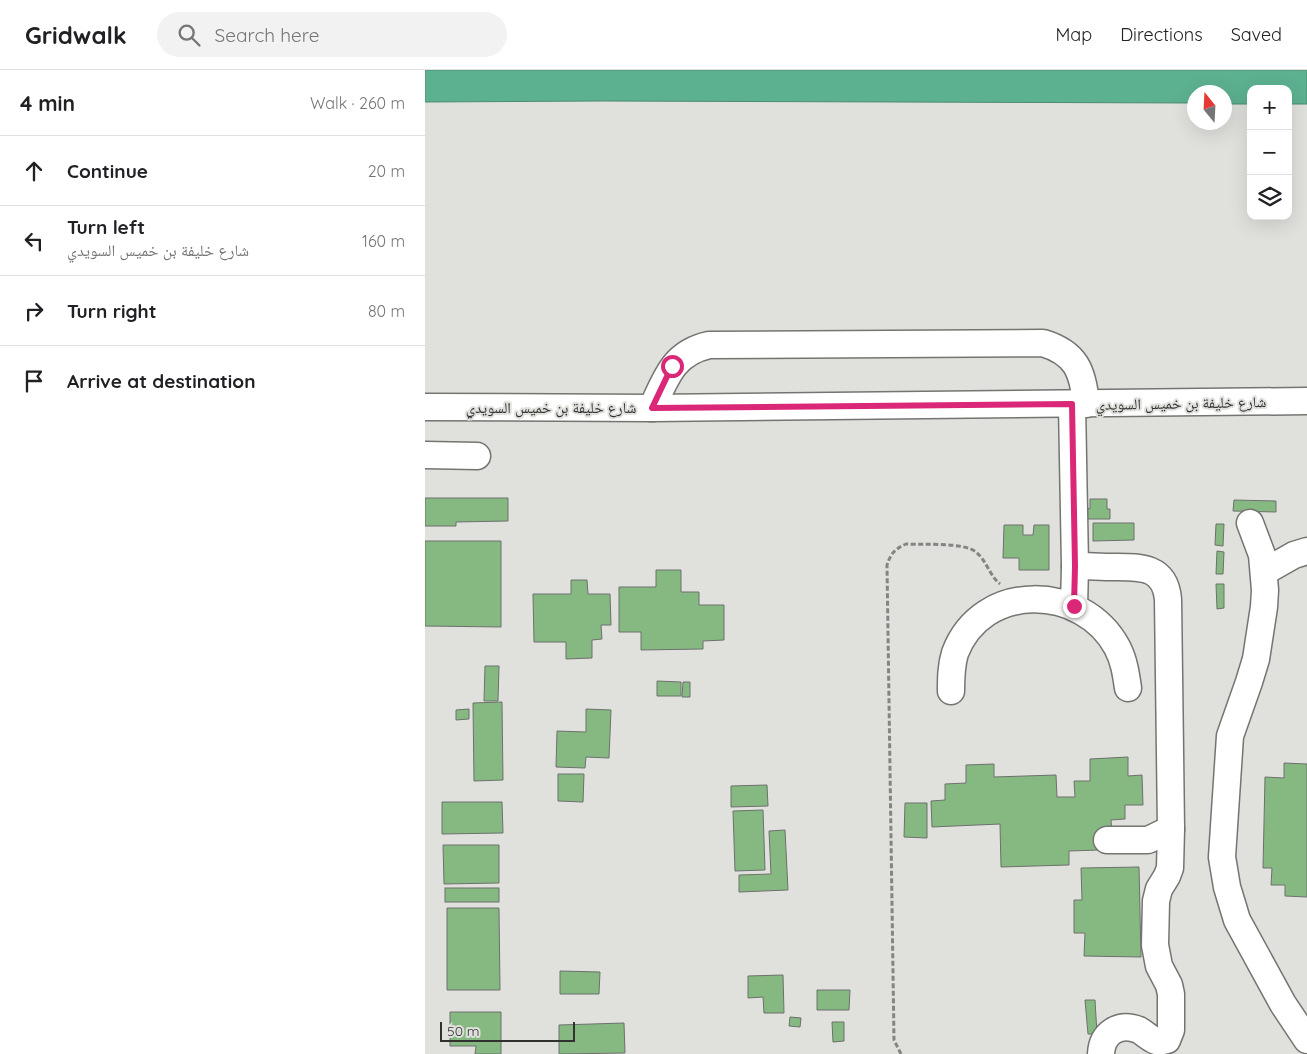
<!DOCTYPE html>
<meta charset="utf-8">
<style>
body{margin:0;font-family:Quicksand,"Noto Naskh Arabic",sans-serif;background:#f2f2f2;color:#202124}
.controls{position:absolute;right:15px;top:15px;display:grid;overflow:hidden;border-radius:10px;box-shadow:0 5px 20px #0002}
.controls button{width:45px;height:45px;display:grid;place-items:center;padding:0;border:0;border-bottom:1px solid #e0e0e0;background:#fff;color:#202124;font:25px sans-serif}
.compass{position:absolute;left:762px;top:15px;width:45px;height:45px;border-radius:50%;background:#fff;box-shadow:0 5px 20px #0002;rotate:342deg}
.scale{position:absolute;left:15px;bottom:12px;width:135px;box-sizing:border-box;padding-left:5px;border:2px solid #313230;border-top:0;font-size:14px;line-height:18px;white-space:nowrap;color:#313230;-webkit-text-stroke:4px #e0e1dd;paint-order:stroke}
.stop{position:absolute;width:15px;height:15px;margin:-11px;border:4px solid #db2777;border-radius:50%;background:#fff}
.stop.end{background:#db2777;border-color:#fff;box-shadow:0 1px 5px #0008}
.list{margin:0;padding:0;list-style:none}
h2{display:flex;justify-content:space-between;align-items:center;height:65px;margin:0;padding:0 20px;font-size:21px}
h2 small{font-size:16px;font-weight:400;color:#757577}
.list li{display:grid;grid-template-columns:32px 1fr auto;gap:15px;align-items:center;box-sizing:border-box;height:70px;padding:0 20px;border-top:1px solid #e0e0e0}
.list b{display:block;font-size:19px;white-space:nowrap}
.list p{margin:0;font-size:16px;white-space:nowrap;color:#757577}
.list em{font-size:16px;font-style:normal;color:#757577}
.icon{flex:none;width:28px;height:28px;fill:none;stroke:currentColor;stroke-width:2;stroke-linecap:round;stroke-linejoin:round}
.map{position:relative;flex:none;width:882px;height:984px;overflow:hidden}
header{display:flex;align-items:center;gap:30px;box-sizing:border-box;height:70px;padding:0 25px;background:#fff;border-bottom:1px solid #e0e0e0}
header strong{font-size:24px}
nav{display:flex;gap:28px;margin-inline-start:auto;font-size:18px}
.search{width:350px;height:45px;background:#f2f2f2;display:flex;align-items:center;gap:12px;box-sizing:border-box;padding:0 18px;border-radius:28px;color:#757577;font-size:19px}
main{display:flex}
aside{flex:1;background:#fff}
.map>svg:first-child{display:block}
.water{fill:#5cb190;stroke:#4f8b73}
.building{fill:#86b981;stroke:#6d706d}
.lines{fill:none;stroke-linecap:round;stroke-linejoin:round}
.minor-casing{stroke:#747471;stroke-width:29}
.path{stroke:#848582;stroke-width:3;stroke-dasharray:5 2.5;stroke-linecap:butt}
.minor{stroke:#fff;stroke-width:26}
.route{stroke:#db2777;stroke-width:6}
.labels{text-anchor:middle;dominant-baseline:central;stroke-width:4;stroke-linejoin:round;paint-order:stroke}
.street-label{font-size:15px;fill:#313230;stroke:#e0e1dd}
</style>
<header>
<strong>Gridwalk</strong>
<div class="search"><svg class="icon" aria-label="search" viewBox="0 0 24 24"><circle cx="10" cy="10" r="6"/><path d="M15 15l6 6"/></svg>Search here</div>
<nav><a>Map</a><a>Directions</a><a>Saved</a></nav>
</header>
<main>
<aside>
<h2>4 min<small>Walk · 260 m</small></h2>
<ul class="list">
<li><svg class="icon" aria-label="ahead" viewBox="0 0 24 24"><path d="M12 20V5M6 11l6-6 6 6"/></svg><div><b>Continue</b></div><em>20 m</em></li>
<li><svg class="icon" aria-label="left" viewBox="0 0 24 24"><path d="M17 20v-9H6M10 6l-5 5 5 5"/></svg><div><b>Turn left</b><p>شارع خليفة بن خميس السويدي</p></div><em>160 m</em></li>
<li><svg class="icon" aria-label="right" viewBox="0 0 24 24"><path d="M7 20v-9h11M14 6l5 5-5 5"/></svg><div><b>Turn right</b></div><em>80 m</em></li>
<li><svg class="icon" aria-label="arrive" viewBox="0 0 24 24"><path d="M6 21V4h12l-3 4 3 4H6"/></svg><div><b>Arrive at destination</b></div></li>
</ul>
</aside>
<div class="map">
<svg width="882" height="984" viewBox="0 0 882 984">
<rect width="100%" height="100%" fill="#e0e1dd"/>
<path class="water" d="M0 0H882V34H863V19H826V34H800L799 22H769V33L176 31 0 32Z"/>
<g class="building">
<path d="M0 428H83V451L31 452V456H0Z"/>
<path d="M665 429H682V439H685V449H661V438L665 439Z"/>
<path d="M809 430 851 431V442L808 441Z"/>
<path d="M668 453H709V470L668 471Z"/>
<path d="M791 454H799L798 476 790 475Z"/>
<path d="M579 455H598V465H608L609 455H624V500H594V488H578Z"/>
<path d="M0 471H76V557L0 556Z"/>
<path d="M792 481 799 482 798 504H791Z"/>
<path d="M231 500H256V522H274V535H299V570L278 571V579L216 580V562H194V517H231Z"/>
<path d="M146 510H162L163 524H185L186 555H176L177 569 167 570V588L141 589V572H109L108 524H146Z"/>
<path d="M791 514H799V538L792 539Z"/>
<path d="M60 596H74L73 631H59Z"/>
<path d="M232 611 256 612V626H232Z"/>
<path d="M258 612H265V627H257Z"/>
<path d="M77 632 78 710 49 711 48 633Z"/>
<path d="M44 639V649L31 650V640Z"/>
<path d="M161 639 186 640 184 688 161 687 160 698 131 697 132 661 161 662Z"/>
<path d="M703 687V706L717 705 718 735H700V749L686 750 687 765 674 780 644 781V795L576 797 575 754 507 757 506 731 520 730V714L541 713V695L569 694V707L631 705 632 727H650L649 711H665V689Z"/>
<path d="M859 693 882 694V827L860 826V815H846L847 798H838L840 707 859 708Z"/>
<path d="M133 704H159L158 732 133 731Z"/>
<path d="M342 715 343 736 306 737V716Z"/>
<path d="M17 732H77L78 763 17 764Z"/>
<path d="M480 733H502V768L479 767Z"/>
<path d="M338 740 340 800 310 801 308 741Z"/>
<path d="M360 760 363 820 314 822V805L346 804 344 761Z"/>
<path d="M18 775H74V813L19 814Z"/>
<path d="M714 797 716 887 659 886 660 863H649V830H657L656 798Z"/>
<rect x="20" y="818" width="54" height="14"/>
<path d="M22 838H74L75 920H22Z"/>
<path d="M135 901 175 902 174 924H135Z"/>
<path d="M358 905 359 943H339L338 927 323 928V906Z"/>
<path d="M392 920H425L424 940H392Z"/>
<path d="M660 930H670L672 964H663Z"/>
<path d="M25 942H76V984H50L51 976H25Z"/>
<path d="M365 947 376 948 375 957 364 956Z"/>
<path d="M407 952H419V971L408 972Z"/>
<path d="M199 953 200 983 134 984V955Z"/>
</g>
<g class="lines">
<g class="minor-casing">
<g id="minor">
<path d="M647 334 650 496 649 537"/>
<path d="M0 337 227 338 882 331"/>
<path d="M227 338C241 308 248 283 284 275L618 273C651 283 658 301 661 334"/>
<path d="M0 385 52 386"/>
<path d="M825 453 837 485 840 520 839 537 831 589 824 612 805 666 797 787 802 817 812 850 858 934 882 970"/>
<path d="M650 496C663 496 676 497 690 497 715 497 740 496 743 529L746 759 745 798 742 806 734 819 731 831 730 875 734 896 744 915 746 924V960L742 970 734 972C726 970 721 964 714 960 694 952 677 963 676 984"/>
<path d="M839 502 869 485 882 481"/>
<path d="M526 621C526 608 526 596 530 583 557 511 658 514 692 577 699 590 701 604 703 618"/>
<path d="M682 770H723L746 759"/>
</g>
</g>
<path class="path" d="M476 984 469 970 462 495C466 483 470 479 481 474 498 475 539 472 551 482 562 491 564 505 575 514"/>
<use href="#minor" class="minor"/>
</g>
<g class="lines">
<path class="route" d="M247 296 227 338 647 334 650 496 649 536"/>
</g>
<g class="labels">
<g class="street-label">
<text transform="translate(756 333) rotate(-1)">شارع خليفة بن خميس السويدي</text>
<text x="126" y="337">شارع خليفة بن خميس السويدي</text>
</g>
</g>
</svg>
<div class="controls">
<button>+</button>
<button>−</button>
<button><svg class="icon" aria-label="layers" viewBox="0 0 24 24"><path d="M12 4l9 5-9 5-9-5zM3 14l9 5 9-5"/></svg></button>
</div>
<svg class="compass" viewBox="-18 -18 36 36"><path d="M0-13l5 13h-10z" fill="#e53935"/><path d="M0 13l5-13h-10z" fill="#757577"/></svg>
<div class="scale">50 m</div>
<div class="stop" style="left:247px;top:296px"></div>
<div class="stop end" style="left:649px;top:536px"></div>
</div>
</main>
